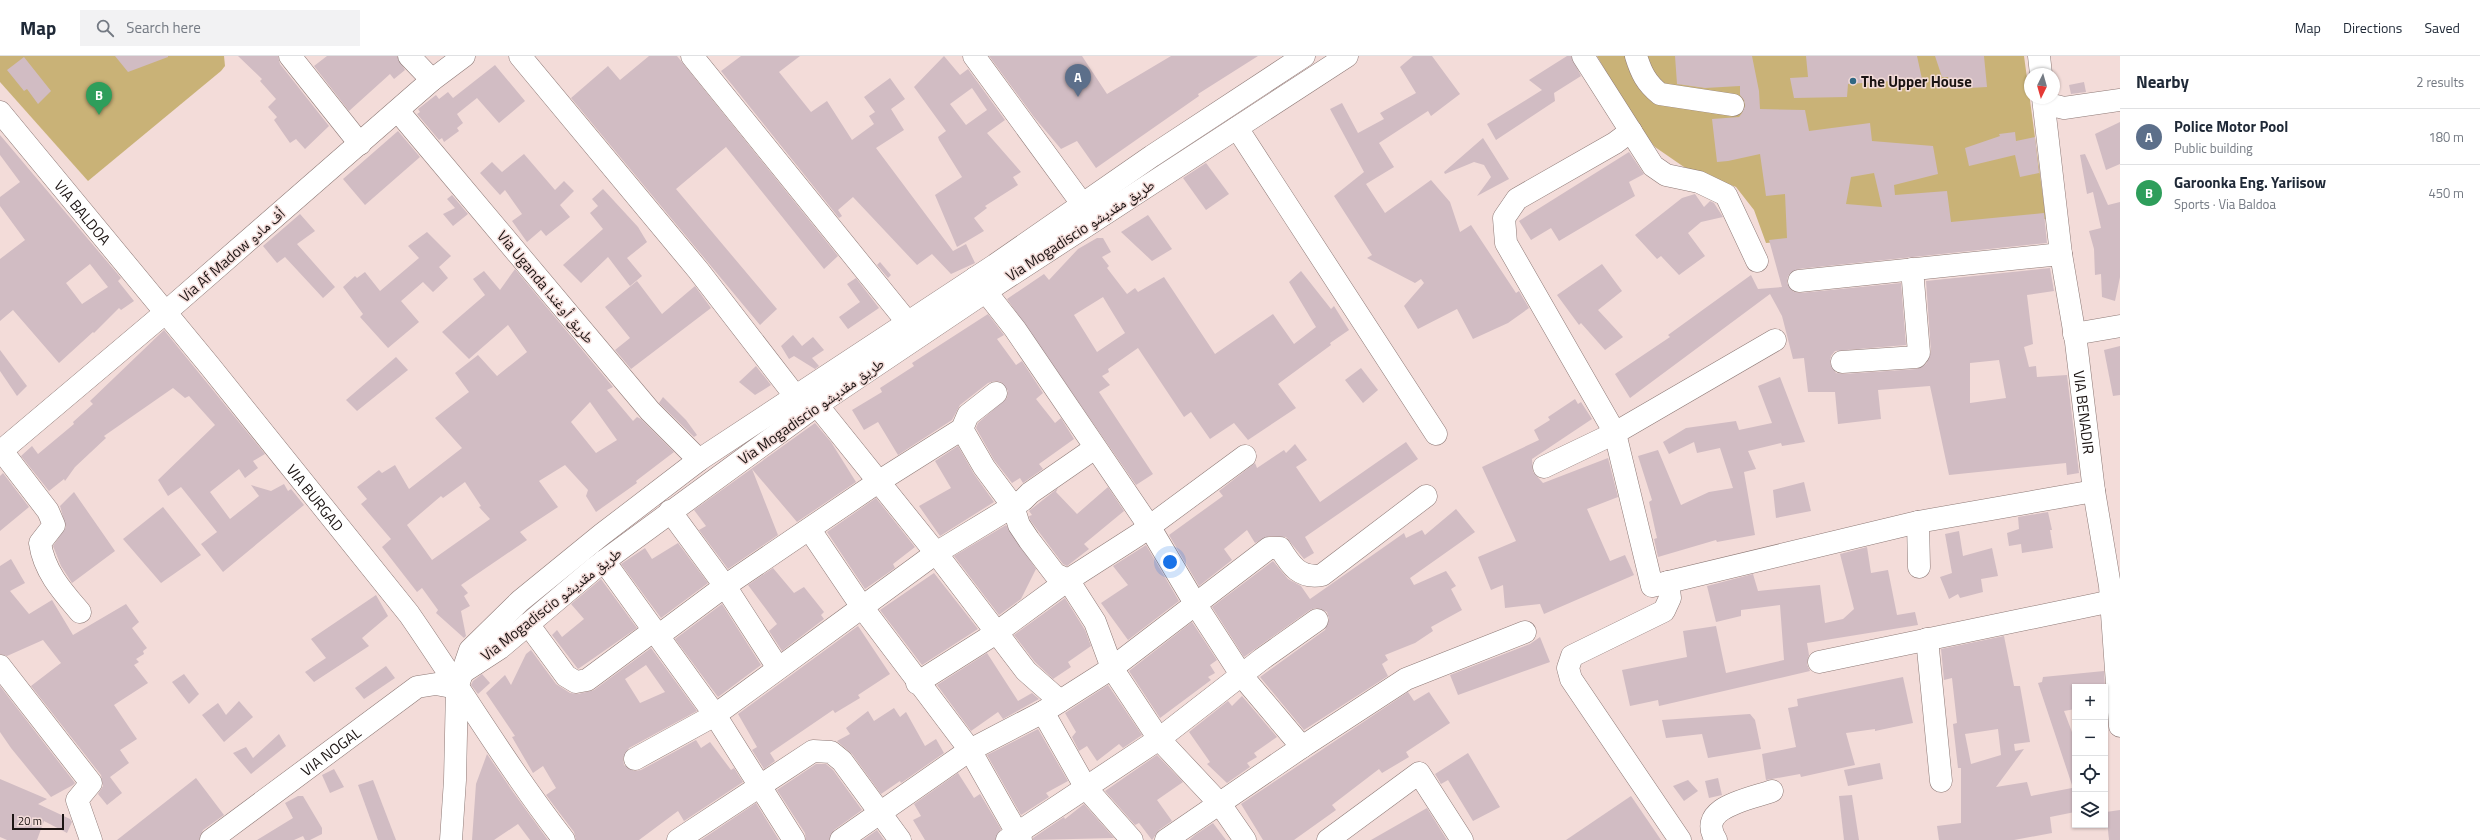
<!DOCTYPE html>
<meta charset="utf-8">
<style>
body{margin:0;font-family:"Titillium Web","Noto Naskh Arabic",sans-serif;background:#f2f2f3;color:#1f2937}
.controls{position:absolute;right:12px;bottom:12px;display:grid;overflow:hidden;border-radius:0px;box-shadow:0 1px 3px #0004}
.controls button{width:36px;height:36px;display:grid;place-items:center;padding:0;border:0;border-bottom:1px solid #e0e1e3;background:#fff;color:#1f2937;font:20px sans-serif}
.compass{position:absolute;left:2024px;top:12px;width:36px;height:36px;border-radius:50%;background:#fff;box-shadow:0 1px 3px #0004;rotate:185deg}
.scale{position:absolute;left:12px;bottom:10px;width:52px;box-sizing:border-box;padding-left:4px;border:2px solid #1b1413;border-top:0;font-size:11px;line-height:14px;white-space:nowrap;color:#1b1413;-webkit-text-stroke:3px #f3dcd9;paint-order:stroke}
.you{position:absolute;left:1170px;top:506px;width:14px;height:14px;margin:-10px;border:3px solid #fff;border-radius:50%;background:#1a73e8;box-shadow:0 0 0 6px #1a73e833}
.badge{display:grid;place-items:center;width:26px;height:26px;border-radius:50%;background:#316883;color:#fff;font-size:13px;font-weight:700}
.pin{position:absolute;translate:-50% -33px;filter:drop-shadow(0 1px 2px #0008)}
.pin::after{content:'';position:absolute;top:21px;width:14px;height:12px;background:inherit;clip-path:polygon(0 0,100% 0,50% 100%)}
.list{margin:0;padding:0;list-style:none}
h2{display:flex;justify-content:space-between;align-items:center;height:52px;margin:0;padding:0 16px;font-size:17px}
h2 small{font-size:13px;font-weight:400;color:#747a83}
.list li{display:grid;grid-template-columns:26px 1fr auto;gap:12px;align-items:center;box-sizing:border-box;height:56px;padding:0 16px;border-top:1px solid #e0e1e3}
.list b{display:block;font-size:15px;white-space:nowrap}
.list p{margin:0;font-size:13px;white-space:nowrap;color:#747a83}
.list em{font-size:13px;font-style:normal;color:#747a83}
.icon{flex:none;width:22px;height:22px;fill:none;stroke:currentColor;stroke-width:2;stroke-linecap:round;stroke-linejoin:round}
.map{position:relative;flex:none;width:2120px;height:784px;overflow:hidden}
header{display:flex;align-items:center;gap:24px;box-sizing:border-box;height:56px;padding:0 20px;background:#fff;border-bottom:1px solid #e0e1e3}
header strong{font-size:19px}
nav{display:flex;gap:22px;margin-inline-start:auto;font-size:14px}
.search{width:280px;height:36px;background:#f2f2f3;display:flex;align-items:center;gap:10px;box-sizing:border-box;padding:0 14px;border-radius:0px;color:#747a83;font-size:15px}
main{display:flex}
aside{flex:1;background:#fff}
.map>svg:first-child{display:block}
.green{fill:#c9b277}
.building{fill:#d1bcc3;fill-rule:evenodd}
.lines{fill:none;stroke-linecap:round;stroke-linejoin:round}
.minor-casing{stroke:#8d7976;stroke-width:23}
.highway-casing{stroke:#8d7976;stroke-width:23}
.minor{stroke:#fff;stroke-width:22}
.highway{stroke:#fff;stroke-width:22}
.poi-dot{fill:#316883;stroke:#f3dcd9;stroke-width:1.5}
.labels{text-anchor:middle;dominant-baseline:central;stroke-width:3;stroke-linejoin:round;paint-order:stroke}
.poi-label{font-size:15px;font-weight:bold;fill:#1b1413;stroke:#f3dcd9;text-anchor:start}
.street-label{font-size:15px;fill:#1b1413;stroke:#f3dcd9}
</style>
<header>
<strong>Map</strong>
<div class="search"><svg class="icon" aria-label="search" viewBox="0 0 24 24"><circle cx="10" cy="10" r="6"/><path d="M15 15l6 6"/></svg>Search here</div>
<nav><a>Map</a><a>Directions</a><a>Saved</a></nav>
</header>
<main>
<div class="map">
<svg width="2120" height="784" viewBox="0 0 2120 784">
<rect width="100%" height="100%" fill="#f3dcd9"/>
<g class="green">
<path d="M0 0H224L225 10 221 15 88 125 0 26Z"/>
<path d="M1597 0H2024L2046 163 1766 187 1754 154 1736 131 1684 111 1655 91 1637 70Z"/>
</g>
<g class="building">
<path d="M115 0H168V1L128 16Z"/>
<path d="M238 0H278L280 8 329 70 305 93 296 83 290 87 274 64 277 61 268 51 276 43 260 25 262 23Z"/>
<path d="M327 0H397L405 14 394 23 390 18 349 55 314 10Z"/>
<path d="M649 0H677L838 200 824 213 726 91 676 133 777 253 760 269 571 42 608 10 620 24Z"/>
<path d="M741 0H800L779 16 811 56 827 45 852 84 874 68 869 60 875 56 864 41 890 22 905 43 891 53 904 74 876 92 953 195 966 188 975 207 951 218 932 198 917 209 853 141 838 154 842 160 839 162 721 15Z"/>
<path d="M944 0 960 19 968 13 1005 64 987 77 1021 116 1013 121 1018 129 985 150 987 152 974 162 984 175 957 191 935 139 962 121 939 84 938 81 946 75 914 31ZM972 32 987 54 966 69 950 48Z"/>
<path d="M989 0H1082L1107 38 1171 0H1258L1198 38 1199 40 1096 112 1077 85 1061 93 1034 61Z"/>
<path d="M1413 0H1432L1460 38 1431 60 1428 55 1379 87 1394 111 1366 128 1385 157 1431 124 1450 146 1460 176 1471 169 1516 237 1519 235 1529 252 1508 267 1473 283 1457 253 1418 273 1404 250 1424 227 1421 223 1415 227 1367 202 1372 199 1334 140 1364 116 1330 53 1342 47 1358 77 1384 63 1380 57 1416 37 1400 11Z"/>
<path d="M1567 0H1571L1581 20 1554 37 1555 45 1496 84 1487 68 1542 34 1529 24Z"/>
<path d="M1675 0H1752L1759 35 1760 53 1805 54 1809 75 1870 67 1872 85 1933 90 1938 118 1894 129 1895 139 1947 135 1951 166 2044 157 2047 187 1798 213 1788 220 1787 227 1794 236 1800 237 1901 227 1906 289 1835 295 1831 300 1830 307 1836 317 1843 318 1917 313 1926 308 1931 296 1926 225 2050 212 2054 235 2027 239 2033 288 2024 291 2029 311 2036 310 2037 321 2067 319 2079 417 2067 419 2066 407 1949 419 1930 330 1878 334 1881 363 1838 368 1835 336H1808L1804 302 1793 303 1782 260 1770 238 1630 342 1615 318 1670 281 1668 279 1751 219 1758 233 1782 231 1769 184 1787 182 1785 138 1766 140 1760 98 1728 105 1717 106 1712 63 1739 61 1742 57 1745 50 1744 44 1740 39V30L1705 32 1677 28ZM1874 117 1882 151 1846 148 1851 121ZM1999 304 2006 342 1970 347V307Z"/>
<path d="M1806 0H1917L1922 23 1848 28 1847 41 1794 42 1790 22 1808 21Z"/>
<path d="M1935 0H1984L1987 31 1951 33 1948 21H1942Z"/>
<path d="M24 1 51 35 38 48 27 33 24 35 7 14Z"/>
<path d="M495 9 525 45 499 67 477 42 457 58 463 67 457 72 459 75 444 86 442 82 439 84 417 58 420 56 418 53 436 39 439 43 448 36 453 42Z"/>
<path d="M2084 26 2086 36 2071 38 2069 29Z"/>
<path d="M2120 66V108L2106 114 2095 78Z"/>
<path d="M398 75 420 101 365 149 343 123Z"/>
<path d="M2015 76 2016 85 2035 81 2039 117 2020 121 2015 99 1969 110 1965 92 2000 80 1999 78Z"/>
<path d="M0 79 121 222 118 225 134 245 121 254 119 252 94 277 93 276 59 307 13 254 0 265V203L25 184 0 150V141L20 126 0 99ZM90 208 108 231 82 248 66 227Z"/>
<path d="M1483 82 1509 123 1477 140 1491 121 1484 109 1474 106 1445 118 1444 116Z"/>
<path d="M1629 96 1644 118 1629 126 1635 140 1559 185 1551 172 1531 184 1519 165Z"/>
<path d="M524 98 555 134 564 125 574 135 560 149 570 161 546 180 541 174 527 186 512 165 522 158 505 134 500 139 480 117 492 106 502 116Z"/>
<path d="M2085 98 2108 149 2120 146V221L2115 245 2102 241 2101 218 2095 219 2094 193 2089 175 2101 172 2093 136 2087 138 2080 99Z"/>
<path d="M1206 107 1229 138 1206 154 1183 122Z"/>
<path d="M603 133 638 171 647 186 627 202 642 220 630 230 608 201 581 227 563 209 603 173 590 157 598 150 592 143Z"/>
<path d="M1695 138 1704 151 1710 145 1714 147 1723 161 1701 166 1688 177 1705 200 1679 219 1661 200 1657 203 1635 179 1682 142Z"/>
<path d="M452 139 468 158 453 170 443 158 455 152 447 143Z"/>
<path d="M300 158 315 175 297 188 335 231 323 242 285 201 277 207 263 190Z"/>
<path d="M1148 159 1172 193 1152 205 1121 176Z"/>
<path d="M427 176 451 200 439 211 448 222 433 236 423 226 401 245 419 266 388 292 360 261 363 258 343 231 355 220 357 222 365 216 380 235 419 202 408 190Z"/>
<path d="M1097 182H1103L1111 196 1102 201 1109 210 1107 212 1127 238 1135 232 1138 236 1164 221 1215 298 1273 258 1294 288 1316 271 1289 226 1301 215 1331 253 1334 250 1349 274 1330 287 1331 289 1278 328 1296 352 1248 384 1234 367 1210 383 1191 356 1184 361 1138 292 1108 313 1109 316 1102 320 1110 329 1099 336 1153 418 1136 429 1007 243 1044 218 1049 224 1078 193ZM1103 241 1125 277 1097 296 1074 259Z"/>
<path d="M880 206 891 219 888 222 877 209Z"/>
<path d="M1602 208 1622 235 1598 254 1623 281 1605 294 1581 267 1579 269 1557 239Z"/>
<path d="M515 213 613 331 607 334 633 365 637 361 641 363 674 396 636 425 637 427 596 456 586 440 588 434 565 409 539 425 558 451 520 476 527 484 461 529 468 537 464 540 470 550 461 555 466 580 464 582 436 557 438 554 422 532 417 536 382 491 391 483 361 448 367 443 357 431 379 414 382 417 395 409 409 433 462 392 435 362 469 336 455 317 478 299 497 320 527 296 508 269 469 303 442 276 485 239 473 223 484 215 500 234ZM590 346 617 384 596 397 571 366ZM465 426 481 450 479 451 490 463 432 504 407 469 441 440 443 442Z"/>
<path d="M856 222 879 252 848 273 839 261 860 246 847 228Z"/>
<path d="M637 225 662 258 695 230 711 252 631 313 615 294 630 282 605 251Z"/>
<path d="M988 258 1004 279 997 283 1016 309 1022 305 1043 337 1036 343 1055 367 1061 362 1074 383 1039 408 1043 413 1023 427 1020 422 1012 427 994 404 976 372 978 367 1007 342 1008 335 1001 326 995 325 988 327 960 349 952 364 898 399 878 366 864 374 852 354 882 336 880 332 914 310 912 307Z"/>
<path d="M164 274 265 398 253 405 258 412 245 422 239 413 210 436 230 463 259 440 251 429 271 435 284 428 288 435 291 433 304 449 223 516 201 488 217 476 181 431 168 440 158 424 215 369 189 340 185 342 173 332 104 380 106 382 75 411 65 425 64 423 49 435 21 400 32 390 38 398 74 368 73 366 93 348 90 345Z"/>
<path d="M793 279 802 290 813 281 824 294 812 302 819 310 815 313 794 300 789 303 781 290Z"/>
<path d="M2120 290V339L2113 340 2104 294Z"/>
<path d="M0 294 27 330 17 340 0 315Z"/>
<path d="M396 301 408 314 357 355 346 344Z"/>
<path d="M756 310 771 329 755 339 739 326Z"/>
<path d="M1361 312 1378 334 1363 347 1345 324Z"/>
<path d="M1780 321 1805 386 1782 390 1781 387 1748 395 1756 413 1744 416 1755 479 1717 486 1716 484 1658 501 1654 483 1657 482 1649 446 1652 444 1638 400 1658 394 1681 449 1709 436 1733 432 1720 392 1697 397 1694 386 1669 398 1663 386 1686 372 1736 365 1739 374 1772 367 1758 330Z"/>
<path d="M663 341 686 364 697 379 694 381 659 347Z"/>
<path d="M1575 343 1578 348 1581 346 1592 363 1532 403 1533 416 1543 427 1608 402 1618 441 1587 453 1610 505 1625 499 1634 519 1544 558 1540 548 1505 552 1503 529 1491 534 1478 501 1516 485 1482 411 1539 384 1534 374 1550 364 1548 361Z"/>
<path d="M815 367 831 386 856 426 797 466 752 413 778 479 728 513 699 474 706 470 694 454Z"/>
<path d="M1406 386 1418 403 1305 481 1314 497 1304 503 1286 481 1269 480 1255 487 1247 474 1224 493 1232 504 1199 530 1169 479 1223 440 1219 435 1255 407 1257 412 1284 394 1286 397 1295 388 1307 404 1296 411 1320 446Z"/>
<path d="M958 390 974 418 994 446 940 480 919 450 951 432 935 405Z"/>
<path d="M3 417 29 451 0 475V420Z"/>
<path d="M1804 426 1811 455 1776 462 1773 434Z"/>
<path d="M1108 431 1124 455 1084 488 1089 493 1067 510 1063 508 1030 464 1029 460 1032 459 1029 455 1058 432 1056 436 1077 458Z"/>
<path d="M74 436 115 495 72 527 61 510 53 490 66 471 60 450Z"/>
<path d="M876 442 915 491 893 508 895 512 865 533 827 476Z"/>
<path d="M163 451 201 499 161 527 123 483Z"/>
<path d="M1456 453 1475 476 1410 522 1414 529 1446 515 1456 530 1451 533 1462 554 1431 571 1433 575 1415 587 1385 599 1388 604 1382 608 1388 620 1304 674 1260 621 1325 574 1329 563 1327 556 1316 552 1310 554 1244 601 1212 551 1273 505 1288 523 1301 530 1310 543 1404 477 1406 482 1422 474 1425 479Z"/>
<path d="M2048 456 2052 474H2050L2053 492 2022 497 2021 488 2009 490 2007 477 2019 473 2018 461Z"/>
<path d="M1006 469 1036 513 1021 543 999 559 954 500Z"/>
<path d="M1959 475 1963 500 1992 492 1998 520 1981 523 1983 536 1960 542 1958 538 1949 543 1940 521 1952 517 1945 478Z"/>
<path d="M678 487 708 527 661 562 621 508 645 492 652 503Z"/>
<path d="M1146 489 1179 545 1128 584 1101 547 1128 529 1113 510Z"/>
<path d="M1867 491 1871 517 1888 514 1897 559 1915 556 1918 569 1807 587 1809 599 1807 608 1810 615 1659 650 1658 644 1630 650 1622 614 1687 601 1683 575 1716 570 1726 617 1784 604 1780 549 1741 554V560L1716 566 1707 530 1753 518 1758 535 1820 529 1825 567 1843 563 1854 553 1840 498Z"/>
<path d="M11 503 25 527 10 535 29 558 52 544 73 579 126 548 139 566 132 572 147 592 143 595 144 598 136 603 139 606 134 609 148 627 114 649 137 683 120 694 129 707 110 721 122 737 107 749 98 738 103 730 101 719 31 630 61 607 43 584 7 600 0 598V510Z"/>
<path d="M773 512 794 537 804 531 824 556 821 559 824 563 782 595 769 575 777 568 748 529Z"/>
<path d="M934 517 978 573 922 609 880 554Z"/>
<path d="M601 523 637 572 578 613 552 579 557 574 562 581 584 563 571 548Z"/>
<path d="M376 539 388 560 362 582 369 590 314 626 305 616 326 602 311 583Z"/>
<path d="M1065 542 1085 574 1091 590 1068 606 1071 611 1053 623 1035 606 1014 579Z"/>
<path d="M722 548 761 609 718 641 675 583Z"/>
<path d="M1192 566 1217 604 1210 609 1215 617 1208 621 1211 624 1160 662 1129 615Z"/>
<path d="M858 570 890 618 858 639 860 642 835 657 833 654 770 697 775 705 764 713 752 694 757 691 738 658Z"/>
<path d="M2004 580 2014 630H2020L2030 686 2014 688 2015 695 2024 693 1996 731 2027 726 2031 740 2072 732 2075 756 2050 761 2052 777 2014 784H1939L1937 770 1961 767V712H1958L1953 668 1957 667 1952 622 1944 624 1941 593ZM1998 673 2001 699 1971 708 1965 678Z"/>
<path d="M1540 581 1550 606 1458 639 1450 619 1530 588Z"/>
<path d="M651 592 697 655 629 692 623 702 624 709 634 715 641 714 696 684 701 692 710 686 731 714 734 712 743 726 684 765 678 755 639 784H576L574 776 546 739 556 732 543 710 533 717 512 681 515 680 486 637 505 619 511 629 526 598 531 594 556 628 570 637 578 638 594 634ZM646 609 665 636 640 647 625 623Z"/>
<path d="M987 597 1018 645 1032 637 1039 643 1003 663 998 656 971 675 937 629Z"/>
<path d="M386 610 395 622 364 643 355 632Z"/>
<path d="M2104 615 2105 631H2075V653L2064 655 2075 684V729H2072L2038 627 2042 626 2043 621Z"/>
<path d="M184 618 199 638 189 648 172 626Z"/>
<path d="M482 618 490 627 478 638 471 629 473 625Z"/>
<path d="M1903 621 1913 667 1875 675V673L1846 677 1855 709 1801 721 1800 718 1766 724 1762 698 1796 691 1788 652 1798 650 1797 643Z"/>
<path d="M1108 629 1142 679 1123 692 1119 688 1097 705 1087 690 1079 695 1072 681 1076 676 1065 657Z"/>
<path d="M0 630 75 727 73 729 51 741 11 692 0 676Z"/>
<path d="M1408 636 1414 645 1429 636 1450 667 1406 696 1409 701 1382 717 1379 713 1332 749 1336 754 1294 784H1263L1241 748Z"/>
<path d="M1242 640 1277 681 1254 697 1257 701 1247 707 1250 711 1227 727 1207 708 1210 706 1189 676 1228 645 1232 650Z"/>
<path d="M239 645 253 661 224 686 202 659 218 647 226 659Z"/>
<path d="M894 652 900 661 906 656 925 690 936 683 944 697 901 727 900 725 881 738 852 698 837 685 850 678 846 672 868 655 874 665Z"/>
<path d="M1750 658 1755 664 1761 693 1708 702 1702 678 1666 682 1662 664Z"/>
<path d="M1038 673 1068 725 1046 737 1049 741 1021 759 987 699Z"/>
<path d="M279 678 286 690 251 718 233 697 246 691 253 702Z"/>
<path d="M1468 697 1500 751 1473 765 1448 724 1441 728 1435 718Z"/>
<path d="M487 698 513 736 548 784H530L518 768 494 784H472L476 728Z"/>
<path d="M1157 699 1183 726 1157 744 1172 765 1159 774 1152 784 1139 767 1135 769 1105 735Z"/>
<path d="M1880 707 1883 723 1848 730 1844 714Z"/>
<path d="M816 708H826L833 714 862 754 834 774 829 784H806L805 777 777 734Z"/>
<path d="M334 713 344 731 330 737 322 719Z"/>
<path d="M958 717 974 742 980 738 1001 773 995 784H925L913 764 921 760 914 748Z"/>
<path d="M196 722 224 759 203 774 199 784H117Z"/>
<path d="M1718 722 1722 739 1709 742 1705 725Z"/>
<path d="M0 723 47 743 38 748 70 763 72 766 67 777 44 765 37 784H7L0 781Z"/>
<path d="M373 724 396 784H378L358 729Z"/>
<path d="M1688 724 1698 735 1684 745 1673 730Z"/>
<path d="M1852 739 1859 784H1844L1839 740Z"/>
<path d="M298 740H303L322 772V778L310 784H305L303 780 294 784H257L293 762 285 747Z"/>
<path d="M1631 740 1661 784H1566Z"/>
<path d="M756 747 779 784H701Z"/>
<path d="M1084 748 1114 782 1033 784V782L1064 761 1065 763Z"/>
<path d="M1427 752 1447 784H1371Z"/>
<path d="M2120 754V784H2109L2106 756Z"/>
<path d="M1213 767 1226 784H1189L1195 779Z"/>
<path d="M877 774 884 784H863Z"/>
</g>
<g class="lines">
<g class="minor-casing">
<g id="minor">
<path d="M290 0 360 88"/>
<path d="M409 0 432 24"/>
<path d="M520 0 698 214 796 341"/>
<path d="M692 0 908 267"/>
<path d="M974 0 1083 149"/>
<path d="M1583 0 1653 110 1666 119 1699 126 1726 139 1757 205"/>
<path d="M1636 0C1641 16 1646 27 1660 38L1733 49"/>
<path d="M2039 0 2041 18"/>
<path id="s1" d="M2043 42 2061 198 2076 286 2094 435 2110 530 2120 670"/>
<path d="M2044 47 2064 52 2120 44"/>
<path d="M398 55 650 355 699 404"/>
<path id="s2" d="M0 56 209 309 409 558C461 633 508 712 564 784"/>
<path d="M1237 72 1436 378"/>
<path d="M1631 75 1615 87 1517 143 1504 162 1506 187 1615 377 1652 530 1918 466 2094 435"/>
<path d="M975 222 1015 273 1149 470 1196 549 1242 620 1302 691"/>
<path d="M1799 225 2061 198"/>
<path d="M2074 278 2120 270"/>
<path d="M1842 306 1916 301 1919 297 1912 213"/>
<path d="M817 349 936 497 1026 615 1060 645"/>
<path d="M962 373 984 411 1013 450 1019 469 1029 484 1055 518 1068 524 1095 566 1112 612 1159 683 1220 748 1245 784"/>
<path d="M2 395 48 455 54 469 40 487C44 515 62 535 80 556"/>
<path d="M0 396 166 256 432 24 464 0"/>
<path d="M1544 411 1615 377 1775 284"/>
<path d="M670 455 725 530 778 612"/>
<path d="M1918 466 1919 511"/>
<path d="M810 474 862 551 970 694 1021 784"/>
<path d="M604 505 715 659 794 784"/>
<path d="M1668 526 1670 542 1664 555 1572 600 1568 612 1571 623 1680 784"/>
<path d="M528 568 566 620 576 626 587 624 653 575"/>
<path d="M658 580 725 530 878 426 962 373 968 359 996 337"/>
<path d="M1927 583 1941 725"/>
<path d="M1819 606 2112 545"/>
<path d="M0 610 91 727 77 744 91 784"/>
<path d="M917 627 996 577 1068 524 1138 479 1245 400"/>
<path d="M1043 656 1086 732 1132 784"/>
<path d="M635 703 715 659 936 497 1023 444 1030 437 1095 392"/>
<path id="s3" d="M211 784 417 631 436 628 457 632"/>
<path d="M678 784 813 695 831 696 842 705 900 784"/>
<path d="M841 784 970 694 1043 656 1112 612 1269 492H1280C1291 510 1300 523 1322 519L1426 440"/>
<path d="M1007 784 1159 683 1262 603 1317 564"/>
<path d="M1166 784 1302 691 1406 623 1525 576"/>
<path d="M1328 784 1419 717 1462 784"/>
<path d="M1716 784C1695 751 1751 743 1772 735"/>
</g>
</g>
<g class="highway-casing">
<g id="highway">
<path d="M463 616 500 592 596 511 817 349 985 236 1347 0"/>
<path d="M451 784 455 724 457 632 470 594 520 545 601 479 699 404 995 209 1152 100 1304 0"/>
</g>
</g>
<use href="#minor" class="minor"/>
<use href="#highway" class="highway"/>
</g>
<circle class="poi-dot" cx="1853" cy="25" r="4"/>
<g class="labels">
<g class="poi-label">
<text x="1861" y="25">The Upper House</text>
</g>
<g class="street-label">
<text stroke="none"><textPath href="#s2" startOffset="130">VIA BALDOA</textPath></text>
<text transform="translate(1080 174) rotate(-33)">Via Mogadiscio طريق مقديشو</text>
<text transform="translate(232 199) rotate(-41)">Via Af Madow أف مادو</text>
<text transform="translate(546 231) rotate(50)">Via Uganda طريق أوغندا</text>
<text transform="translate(811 355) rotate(-35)">Via Mogadiscio طريق مقديشو</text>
<text stroke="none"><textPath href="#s1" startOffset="317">VIA BENADIR</textPath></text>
<text stroke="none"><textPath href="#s2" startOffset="498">VIA BURGAD</textPath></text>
<text transform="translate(551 548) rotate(-38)">Via Mogadiscio طريق مقديشو</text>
<text stroke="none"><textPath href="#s3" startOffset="149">VIA NOGAL</textPath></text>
</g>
</g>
</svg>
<div class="controls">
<button>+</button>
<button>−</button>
<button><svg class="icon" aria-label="locate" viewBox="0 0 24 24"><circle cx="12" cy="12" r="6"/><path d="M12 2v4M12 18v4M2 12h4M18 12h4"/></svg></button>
<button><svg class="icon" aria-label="layers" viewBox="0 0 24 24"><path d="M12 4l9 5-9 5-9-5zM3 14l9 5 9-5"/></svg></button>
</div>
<svg class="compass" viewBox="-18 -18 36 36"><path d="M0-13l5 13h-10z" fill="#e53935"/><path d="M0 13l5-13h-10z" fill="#747a83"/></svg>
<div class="scale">20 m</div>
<div class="you"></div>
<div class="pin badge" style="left:1078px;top:41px;background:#5c6f8a">A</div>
<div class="pin badge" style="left:99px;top:59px;background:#2e9e5b">B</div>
</div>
<aside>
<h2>Nearby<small>2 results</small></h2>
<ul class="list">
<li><span class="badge" style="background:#5c6f8a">A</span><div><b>Police Motor Pool</b><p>Public building</p></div><em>180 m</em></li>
<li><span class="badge" style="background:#2e9e5b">B</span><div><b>Garoonka Eng. Yariisow</b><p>Sports · Via Baldoa</p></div><em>450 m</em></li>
</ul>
</aside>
</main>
